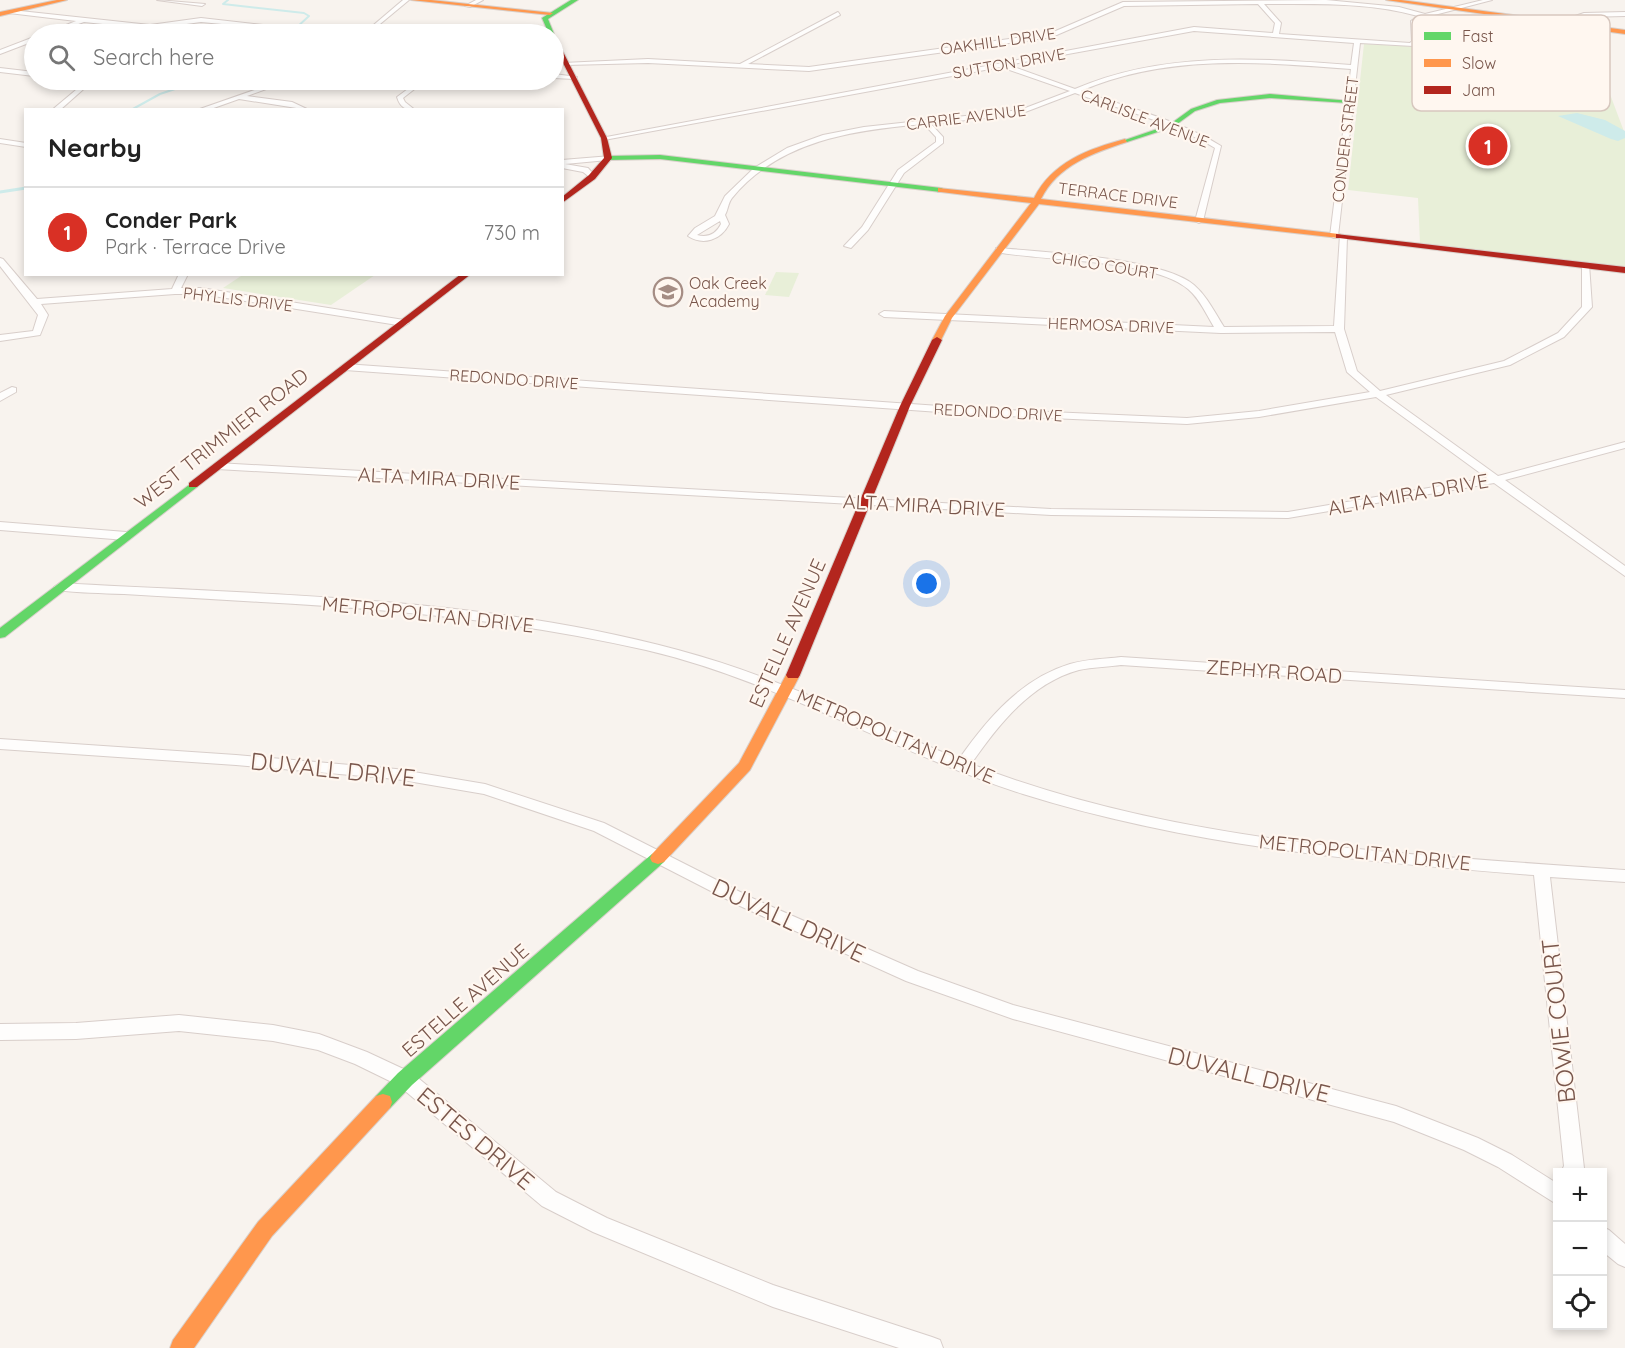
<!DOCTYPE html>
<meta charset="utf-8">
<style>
body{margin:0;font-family:Quicksand,sans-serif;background:#f6f6f6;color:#222}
.controls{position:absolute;right:18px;bottom:18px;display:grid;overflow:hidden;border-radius:0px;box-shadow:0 3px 9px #0003}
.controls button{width:54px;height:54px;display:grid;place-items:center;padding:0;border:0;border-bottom:2px solid #e0e0e0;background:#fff;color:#222;font:30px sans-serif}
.you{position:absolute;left:927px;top:584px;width:21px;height:21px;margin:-15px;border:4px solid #fff;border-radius:50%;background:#1a73e8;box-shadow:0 0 0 9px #1a73e833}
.badge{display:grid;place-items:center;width:39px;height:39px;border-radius:50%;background:#d93025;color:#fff;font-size:20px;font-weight:700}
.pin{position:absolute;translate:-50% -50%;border:3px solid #fff;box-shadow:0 2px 6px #0006}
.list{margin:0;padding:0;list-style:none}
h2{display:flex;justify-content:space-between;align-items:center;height:78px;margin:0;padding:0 24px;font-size:26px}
h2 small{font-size:20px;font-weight:400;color:#767676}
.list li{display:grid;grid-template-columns:39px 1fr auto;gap:18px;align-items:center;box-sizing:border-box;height:90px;padding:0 24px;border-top:2px solid #e0e0e0}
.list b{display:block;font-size:22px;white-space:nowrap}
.list p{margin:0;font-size:20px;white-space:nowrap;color:#767676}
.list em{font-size:20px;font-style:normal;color:#767676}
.icon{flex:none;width:33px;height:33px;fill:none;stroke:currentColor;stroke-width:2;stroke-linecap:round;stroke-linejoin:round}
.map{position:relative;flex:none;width:1625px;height:1348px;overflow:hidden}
.search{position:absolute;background:#fff;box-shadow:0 3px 9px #0003;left:24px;top:24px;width:540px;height:66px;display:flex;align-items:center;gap:15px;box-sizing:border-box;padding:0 21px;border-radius:33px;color:#767676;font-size:22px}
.panel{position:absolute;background:#fff;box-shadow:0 3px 9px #0003;left:24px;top:108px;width:540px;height:168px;border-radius:0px}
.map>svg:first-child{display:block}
.green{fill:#e8efd8}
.water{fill:#ceebea}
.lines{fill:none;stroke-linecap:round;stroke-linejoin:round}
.stream-far1{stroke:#ceebea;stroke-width:2}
.stream{stroke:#ceebea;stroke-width:3}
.street-casing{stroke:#d8ceca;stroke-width:2}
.fast-casing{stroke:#d9d0cb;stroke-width:2}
.slow-casing{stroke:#d9d0cb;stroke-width:2}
.jam-casing{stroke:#d9d0cb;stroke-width:2}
.street{fill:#fefdfc;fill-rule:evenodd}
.fast{fill:#63d668;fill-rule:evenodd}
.slow{fill:#ff974d;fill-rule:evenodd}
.jam{fill:#b3261e;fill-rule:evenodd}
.labels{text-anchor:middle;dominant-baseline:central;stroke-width:4.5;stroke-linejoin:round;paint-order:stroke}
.far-street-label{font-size:16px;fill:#79564b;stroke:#fff7f0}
.far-poi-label{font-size:16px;fill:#79564b;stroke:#fff7f0;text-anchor:start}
.street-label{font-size:20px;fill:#79564b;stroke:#fff7f0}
.near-street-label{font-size:24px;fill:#79564b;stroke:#fff7f0}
.key{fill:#fff7f0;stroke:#d7c7be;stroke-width:1.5}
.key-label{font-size:16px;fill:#79564b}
</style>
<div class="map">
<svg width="1625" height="1348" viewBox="0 0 1625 1348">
<rect width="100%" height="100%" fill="#f8f3ee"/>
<g class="green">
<path d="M1440 14 1588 36 1625 134V267L1420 243 1418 198 1348 190 1364 44 1420 47 1421 21Z"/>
<path d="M776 272 799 273 789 297 765 295Z"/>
<path d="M244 274H375V275L331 305 223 288Z"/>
</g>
<path class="water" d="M1577 113 1605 120 1625 131V138L1618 141 1611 139 1558 116Z"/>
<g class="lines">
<g class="stream-far1">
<path d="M228 0 223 4 304 13 309 16 296 28"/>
<path d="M287 34 291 31"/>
<path d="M131 110 160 94 202 80"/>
</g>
<path class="stream" d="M0 192 26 188"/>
<g class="street-casing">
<g id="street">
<path d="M157 0 205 4 202 6Z"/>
<path d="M403 0H409L368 34H363Z"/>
<path d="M476 0H483L470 7 465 6Z"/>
<path d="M1326 0 1399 7 1425 14 1483 0H1492L1419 19 1417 21 1418 42 1413 46 1360 43 1338 236 1334 238 1330 236 1351 69C1261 62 1166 54 1081 91 1126 107 1181 121 1221 146L1203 221 1199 223 1195 221 1215 148C1176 124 1119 109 1075 93L1020 114 931 124 943 137V143L904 173 868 230 851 248 844 246 862 227 898 170 936 142V137L924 124C855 130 779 140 732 198 728 203 728 210 725 215L729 224C721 240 703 246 688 236L695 228 715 216 725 196 754 168 787 148 823 135 864 127 1020 110 1070 91 1001 67 604 140 601 138 1194 27 1273 33 1275 23 1258 4 1124 6 1052 37 809 71 648 63 566 65 563 63 648 59 740 64 838 12 840 15 748 64 809 67 1051 33 1123 2ZM1264 4C1315 4 1369 2 1418 16L1411 21 1412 41 1410 43 1279 34 1281 23ZM1194 31 1354 43 1351 65C1259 58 1162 51 1075 89L1008 65ZM720 221 721 224C716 234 708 238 697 235Z"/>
<path d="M11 10 150 25 201 18 344 34H329L201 22 150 29 84 22 50 34H44L76 21 9 13Z"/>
<path d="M1625 12V16L1584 17 1554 26 1551 24 1584 13Z"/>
<path d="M34 37V41L0 54V50Z"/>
<path d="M0 68 34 72V76L0 72Z"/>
<path d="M554 74 577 77 574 79 554 78Z"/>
<path d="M99 80H107L87 86 60 110H52L83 84Z"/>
<path d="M283 80H291L247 96 292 102 309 110 239 99 208 110H197Z"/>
<path d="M420 80H426L403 98 405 102 415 110C405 110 400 107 397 97Z"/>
<path d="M0 139 26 143V147L0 143Z"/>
<path d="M611 156 612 158 608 160 565 164 588 168 596 177 592 179 583 172 562 168 564 164H562V160Z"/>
<path d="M1340 235 1347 237 1344 329 1357 371 1380 391 1504 361 1558 333 1582 307V266L1589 264 1592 307 1564 337 1510 365 1386 395 1498 476 1625 442V448L1505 480 1625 566V576L1494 483 1288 518 1051 515 217 469 212 466 217 463 1051 509 1288 512 1487 478 1376 397 1259 417 1187 424 982 415 345 370 340 367 345 364 982 409 1187 418 1259 411 1370 392 1347 372 1335 332 1221 333 884 317 879 314 884 311 1214 327C1206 314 1200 299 1188 289 1154 259 1043 261 996 252V248H999C1043 252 1163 258 1194 285 1207 296 1215 313 1224 327L1334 326Z"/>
<path d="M0 258 3 259 37 299 172 289 179 274H188L181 288H201L404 320 409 323 404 326 201 294H175L41 304 48 315 40 335 0 341V335L33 331 38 315 0 266Z"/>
<path d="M12 387 16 388V392L0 401V393Z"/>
<path d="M0 522 126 532 132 536 126 540 0 530Z"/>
<path d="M60 583C266 595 478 596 678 650 776 676 866 721 959 759 988 718 1021 679 1070 664 1087 659 1104 659 1121 657L1625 690V698L1121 665C1107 667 1093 667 1079 670 1031 683 998 725 971 764 1179 845 1405 854 1625 870V882L1550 877 1584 1168 1582 1172H1561L1564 1166 1534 875C1361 862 1189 846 1023 794 894 753 779 681 646 650 520 621 390 609 261 602 215 599 170 597 124 594 101 593 78 593 56 590L54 587Z"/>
<path d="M0 739 236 755 396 769 485 784 604 823 752 898 918 971 1013 1005 1396 1106 1478 1138 1512 1155 1558 1184V1205L1498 1167 1464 1150 1394 1122 1013 1019 906 981 740 906 594 831 484 794 396 779 236 765 0 749Z"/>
<path d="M179 1015 273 1025 319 1034 367 1052 412 1073 556 1192 607 1218 773 1285 932 1337 940 1340 943 1348H899L773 1307 593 1232 542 1206 398 1085 355 1064 318 1050 273 1041 179 1031 76 1039 0 1040V1024L76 1023Z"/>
<path d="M1602 1227 1609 1230 1625 1244V1267L1618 1264 1602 1251Z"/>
</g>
</g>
<g class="fast-casing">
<g id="fast">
<path d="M571 0H578L548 19 554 34H549L542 18Z"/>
<path d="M1270 94 1351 101 1348 103 1270 98 1220 103 1195 111 1173 127 1127 142 1122 141 1169 125 1191 109 1217 100Z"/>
<path d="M660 155 941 188 945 190 941 192 660 159 608 160 604 158 608 156Z"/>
<path d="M193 482 197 483V487L5 637 0 638V628Z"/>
<path d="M658 852 664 854 666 858 664 862 412 1085 390 1108 383 1110 376 1108 374 1102 376 1096 398 1073 652 854Z"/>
</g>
</g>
<g class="slow-casing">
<g id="slow">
<path d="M57 0H67L0 16V12Z"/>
<path d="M411 0H431L553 13 550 15Z"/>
<path d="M1386 0H1401L1625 30V34Z"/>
<path d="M1125 139 1127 142C1093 153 1058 165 1041 199L1339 234 1343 236 1339 238 1039 204 952 318 940 342H934L932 340 945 316 1031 203 941 192H938V188L1034 198C1052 162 1088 149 1125 139Z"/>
<path d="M793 671 800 675 750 770 664 862 658 864 652 862 650 858 652 854 739 763 786 675Z"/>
<path d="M383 1094 390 1096 392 1102 390 1108 272 1236 194 1348H170L173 1340 258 1222 376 1096Z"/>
</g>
</g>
<g class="jam-casing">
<g id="jam">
<path d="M554 38 557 40 607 138 612 158 595 179 562 203V197L589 175 604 158 601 138 554 45Z"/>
<path d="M1336 234 1625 267V273L1339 238H1336Z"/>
<path d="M461 274H471L197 487H189V483Z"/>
<path d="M937 337 942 340 910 406 800 675 798 678H788L786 675 900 406 932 340Z"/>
</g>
</g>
<use href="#street" class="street"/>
<use href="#fast" class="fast"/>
<use href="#slow" class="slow"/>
<use href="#jam" class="jam"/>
</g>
<defs>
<g id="school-ring" transform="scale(1.5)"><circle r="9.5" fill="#fff7f0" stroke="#a58d84" stroke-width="1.5"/><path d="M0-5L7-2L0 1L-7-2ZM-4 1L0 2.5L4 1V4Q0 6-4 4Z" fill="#a58d84"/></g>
</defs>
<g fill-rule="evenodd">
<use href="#school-ring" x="668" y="292"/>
</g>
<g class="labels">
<g class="far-street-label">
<text transform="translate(998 41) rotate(-8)">OAKHILL DRIVE</text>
<text transform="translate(1009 63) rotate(-10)">SUTTON DRIVE</text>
<text transform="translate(966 117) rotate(-7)">CARRIE AVENUE</text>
<text transform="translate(1145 118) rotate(21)">CARLISLE AVENUE</text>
<text transform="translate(1345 139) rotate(-83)">CONDER STREET</text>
<text transform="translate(1118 195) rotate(7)">TERRACE DRIVE</text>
<text transform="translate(1105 265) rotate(9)">CHICO COURT</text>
<text transform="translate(238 299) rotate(7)">PHYLLIS DRIVE</text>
<text transform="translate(1111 325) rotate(2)">HERMOSA DRIVE</text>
<text transform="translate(514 379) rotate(4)">REDONDO DRIVE</text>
<text transform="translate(998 412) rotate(3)">REDONDO DRIVE</text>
</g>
<g class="far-poi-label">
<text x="689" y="283">Oak Creek<tspan x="689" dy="18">Academy</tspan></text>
</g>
<g class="street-label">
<text transform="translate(221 438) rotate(-38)">WEST TRIMMIER ROAD</text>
<text transform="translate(439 478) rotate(3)">ALTA MIRA DRIVE</text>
<text transform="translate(1408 494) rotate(-10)">ALTA MIRA DRIVE</text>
<text transform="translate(924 505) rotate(3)">ALTA MIRA DRIVE</text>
<text transform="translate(428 614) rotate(6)">METROPOLITAN DRIVE</text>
<text transform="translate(787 633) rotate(-66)">ESTELLE AVENUE</text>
<text transform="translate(1274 671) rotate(4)">ZEPHYR ROAD</text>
<text transform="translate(896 736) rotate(23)">METROPOLITAN DRIVE</text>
<text transform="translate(1365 852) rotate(6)">METROPOLITAN DRIVE</text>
<text transform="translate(465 1000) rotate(-41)">ESTELLE AVENUE</text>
</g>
<g class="near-street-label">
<text transform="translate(333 769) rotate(6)">DUVALL DRIVE</text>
<text transform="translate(789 920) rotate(25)">DUVALL DRIVE</text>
<text transform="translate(1558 1021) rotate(-96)">BOWIE COURT</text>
<text transform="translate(1249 1074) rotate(14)">DUVALL DRIVE</text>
<text transform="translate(476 1138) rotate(40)">ESTES DRIVE</text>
</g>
</g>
<rect x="1412" y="15" width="198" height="96" rx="9" class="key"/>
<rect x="1424" y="32" width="27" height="8" fill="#63d668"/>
<rect x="1424" y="59" width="27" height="8" fill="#ff974d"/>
<rect x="1424" y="86" width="27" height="8" fill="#b3261e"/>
<g class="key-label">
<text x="1462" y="42">Fast</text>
<text x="1462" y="69">Slow</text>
<text x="1462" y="96">Jam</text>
</g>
</svg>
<div class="controls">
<button>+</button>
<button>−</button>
<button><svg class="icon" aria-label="locate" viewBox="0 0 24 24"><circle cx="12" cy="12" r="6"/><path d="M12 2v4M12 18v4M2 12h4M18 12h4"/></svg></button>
</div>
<div class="you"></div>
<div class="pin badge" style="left:1488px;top:146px">1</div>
<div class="search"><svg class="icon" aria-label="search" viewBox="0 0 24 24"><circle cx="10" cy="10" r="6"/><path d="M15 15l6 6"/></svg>Search here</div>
<section class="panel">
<h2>Nearby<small></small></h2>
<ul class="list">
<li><span class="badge">1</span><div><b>Conder Park</b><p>Park · Terrace Drive</p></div><em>730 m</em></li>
</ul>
</section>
</div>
